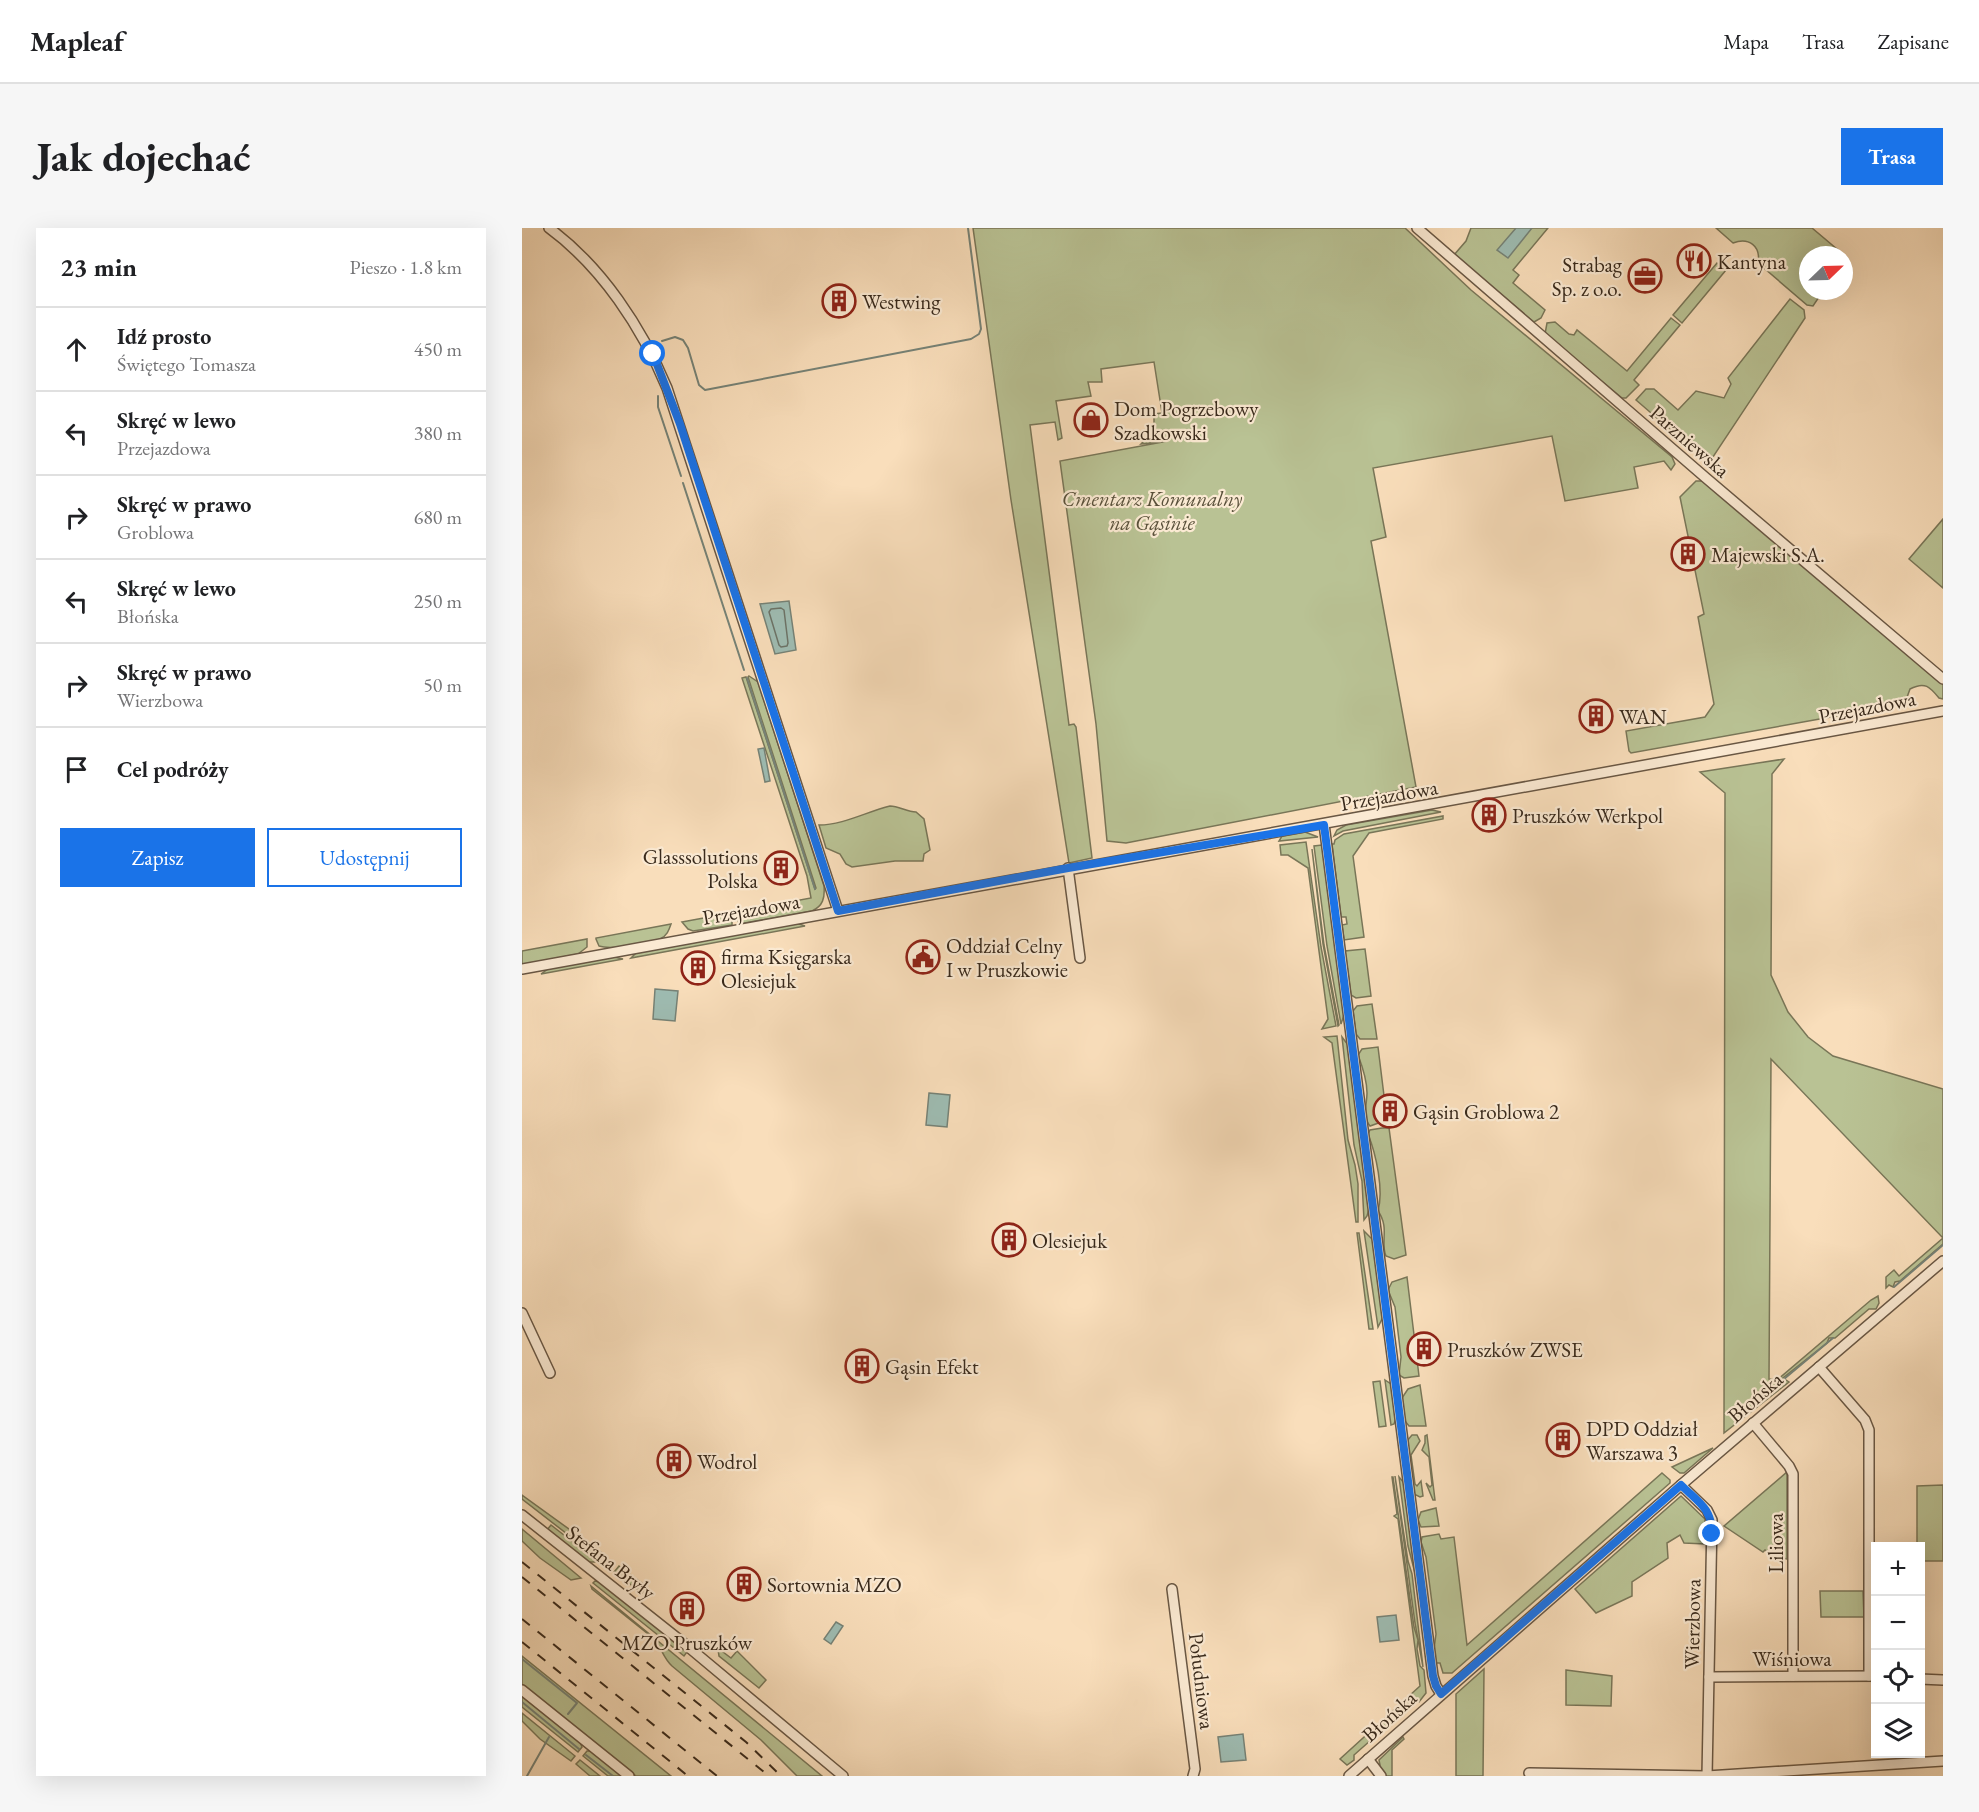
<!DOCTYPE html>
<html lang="pl">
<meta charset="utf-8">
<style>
body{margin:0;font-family:"EB Garamond",serif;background:#f6f6f6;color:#202124}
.controls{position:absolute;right:18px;bottom:18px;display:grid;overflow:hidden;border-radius:0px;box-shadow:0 6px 24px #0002}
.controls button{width:54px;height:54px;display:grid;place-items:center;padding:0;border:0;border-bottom:2px solid #e0e0e0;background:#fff;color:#202124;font:30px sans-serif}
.compass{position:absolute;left:1277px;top:18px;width:54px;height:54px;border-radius:50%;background:#fff;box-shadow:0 6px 24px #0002;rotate:67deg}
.stop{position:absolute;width:18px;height:18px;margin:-14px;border:4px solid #1a73e8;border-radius:50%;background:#fff}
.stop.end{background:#1a73e8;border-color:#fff;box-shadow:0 2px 6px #0008}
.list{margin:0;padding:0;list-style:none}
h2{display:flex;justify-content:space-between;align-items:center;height:78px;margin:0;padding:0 24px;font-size:26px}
h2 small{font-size:20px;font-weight:400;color:#757577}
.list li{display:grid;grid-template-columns:39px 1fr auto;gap:18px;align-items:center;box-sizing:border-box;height:84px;padding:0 24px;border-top:2px solid #e0e0e0}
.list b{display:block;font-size:22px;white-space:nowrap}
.list p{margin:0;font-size:20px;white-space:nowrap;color:#757577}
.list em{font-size:20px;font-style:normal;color:#757577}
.actions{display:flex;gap:12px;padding:18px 24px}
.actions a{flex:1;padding:14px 0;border:2px solid #1a73e8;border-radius:0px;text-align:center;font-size:21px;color:#1a73e8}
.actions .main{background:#1a73e8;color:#fff}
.icon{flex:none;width:33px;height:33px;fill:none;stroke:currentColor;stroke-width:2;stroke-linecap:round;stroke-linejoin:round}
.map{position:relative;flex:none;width:1421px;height:1548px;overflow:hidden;border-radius:0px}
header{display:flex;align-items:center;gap:36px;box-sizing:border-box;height:84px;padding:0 30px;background:#fff;border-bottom:2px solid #e0e0e0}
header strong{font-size:28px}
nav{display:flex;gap:33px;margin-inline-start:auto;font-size:21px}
.intro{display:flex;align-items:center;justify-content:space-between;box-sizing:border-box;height:144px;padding:0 36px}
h1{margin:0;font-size:42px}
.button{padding:15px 27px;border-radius:0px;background:#1a73e8;color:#fff;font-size:21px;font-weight:700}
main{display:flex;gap:36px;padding:0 36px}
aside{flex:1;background:#fff;border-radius:0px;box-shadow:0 6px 24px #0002}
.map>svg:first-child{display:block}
.green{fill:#b9c294;stroke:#797658;stroke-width:1.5}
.water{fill:#9ebcb2;stroke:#768276;stroke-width:1.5}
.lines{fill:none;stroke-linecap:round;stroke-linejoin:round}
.shore{stroke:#6c7367;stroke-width:1.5}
.stream{stroke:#768276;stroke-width:2}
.minor-casing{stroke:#695744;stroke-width:12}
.minor{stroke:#fbead3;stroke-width:9}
.rail{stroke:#392a1c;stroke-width:2;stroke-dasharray:10 10;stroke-linecap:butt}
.route{stroke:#1a73e8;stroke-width:8}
.labels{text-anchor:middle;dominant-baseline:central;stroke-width:4.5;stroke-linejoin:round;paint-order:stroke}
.poi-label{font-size:21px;fill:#392a1c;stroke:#fbead3;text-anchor:start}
.street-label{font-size:21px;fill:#392a1c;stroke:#fbead3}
.park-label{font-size:21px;font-style:italic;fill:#59503a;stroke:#fbead3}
</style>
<header>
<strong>Mapleaf</strong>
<nav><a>Mapa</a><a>Trasa</a><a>Zapisane</a></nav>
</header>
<div class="intro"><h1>Jak dojechać</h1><a class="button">Trasa</a></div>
<main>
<aside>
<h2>23 min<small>Pieszo · 1.8 km</small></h2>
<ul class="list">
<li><svg class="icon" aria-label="ahead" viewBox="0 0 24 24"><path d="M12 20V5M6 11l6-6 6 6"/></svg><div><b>Idź prosto</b><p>Świętego Tomasza</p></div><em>450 m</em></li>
<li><svg class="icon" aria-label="left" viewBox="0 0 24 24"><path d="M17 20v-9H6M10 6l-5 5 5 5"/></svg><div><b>Skręć w lewo</b><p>Przejazdowa</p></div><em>380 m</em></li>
<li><svg class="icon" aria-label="right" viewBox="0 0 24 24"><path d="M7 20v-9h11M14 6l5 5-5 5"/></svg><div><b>Skręć w prawo</b><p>Groblowa</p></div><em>680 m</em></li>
<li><svg class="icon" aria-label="left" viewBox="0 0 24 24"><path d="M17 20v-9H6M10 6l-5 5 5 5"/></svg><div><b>Skręć w lewo</b><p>Błońska</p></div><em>250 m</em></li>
<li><svg class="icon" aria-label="right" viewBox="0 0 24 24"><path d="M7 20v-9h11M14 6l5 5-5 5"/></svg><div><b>Skręć w prawo</b><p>Wierzbowa</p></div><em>50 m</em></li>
<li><svg class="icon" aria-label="arrive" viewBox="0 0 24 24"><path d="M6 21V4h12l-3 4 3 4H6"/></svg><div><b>Cel podróży</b></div></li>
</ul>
<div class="actions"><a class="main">Zapisz</a><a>Udostępnij</a></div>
</aside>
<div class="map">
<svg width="1421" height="1548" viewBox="0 0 1421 1548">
<rect width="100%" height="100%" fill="#f9debb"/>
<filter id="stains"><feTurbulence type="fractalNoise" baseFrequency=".00333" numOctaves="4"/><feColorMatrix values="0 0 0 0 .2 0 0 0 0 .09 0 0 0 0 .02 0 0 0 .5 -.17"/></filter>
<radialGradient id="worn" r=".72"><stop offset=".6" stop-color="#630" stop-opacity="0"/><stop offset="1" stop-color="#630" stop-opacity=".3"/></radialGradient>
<g class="green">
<path d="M451 0H883L949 62 1150 229 1153 236 1149 242 1142 233 1112 239 1116 260 1043 273 1030 208 851 240 864 309 849 313 894 559 604 615 585 613 574 496 538 233 646 213 619 216 632 203V186L640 185 632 134 579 141 580 154H566L569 168 534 173 540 210 536 212 533 194 508 197 547 497 552 496 554 499 570 630 547 635 489 272Z"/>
<path d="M949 0H1026L991 42 997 47 991 55 1023 82 1019 90 1012 94 932 27 944 13Z"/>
<path d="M1194 0H1290L1322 27H1286V63H1301L1291 78 1285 77 1236 35C1239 18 1227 9 1211 15Z"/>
<path d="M1195 35 1204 42 1160 95 1151 87Z"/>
<path d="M1268 71 1282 82 1283 90 1187 235 1114 172 1124 161H1132L1156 182 1174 163 1202 170 1209 156 1206 150Z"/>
<path d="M1149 90 1158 97 1112 152 1117 157 1104 170H1100L1023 106 1025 95 1033 94 1047 106 1052 107 1055 102 1105 143Z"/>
<path d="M1174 253H1180L1186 256 1421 456V471L1417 470C1408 459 1403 453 1388 461L1384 472 1361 475 1320 487 1109 525 1107 523 1104 503 1183 489 1192 476 1176 389 1182 386 1158 269Z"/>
<path d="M1421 291V360L1387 331Z"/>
<path d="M227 448 236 454 302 658C303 670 301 678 290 683L217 696 216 692 210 693V697L171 703 166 701 160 694 289 670 285 648 220 450 224 449 293 661 294 660 226 449Z"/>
<path d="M1262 531 1250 546 1249 747 1266 784 1286 809 1311 828 1421 861V1016L1378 1053 1373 1054 1371 1059 1367 1057 1364 1060V1049L1372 1042 1377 1048 1421 1010 1249 831 1247 1151 1255 1152 1349 1072 1356 1068 1357 1075 1354 1081H1347L1313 1110H1307L1305 1115 1261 1150 1267 1154 1202 1205 1203 565 1178 544Z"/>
<path d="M368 578C377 578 385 584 394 584L402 591 408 622 402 626 401 633H373L330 639 324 636 318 626 304 620 297 597C321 597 344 584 368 578Z"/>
<path d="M910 582 919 584 821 603 812 608 815 602 824 597Z"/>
<path d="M921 588V591L847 605 831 628 842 709 822 712 820 697 825 696 824 689H819L810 616H812L813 612 822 606Z"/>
<path d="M783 604 796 609 757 613 760 608Z"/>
<path d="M784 614 799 719 814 798 800 801 806 791 786 640 766 627H759L758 617Z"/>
<path d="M800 617 822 787 819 796 805 718 792 618Z"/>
<path d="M790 621 802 717 817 797 816 798 801 716Z"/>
<path d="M274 695 283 698 109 730 114 725Z"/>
<path d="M149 696C147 702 145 708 138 711 127 716 89 722 77 718L74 711V710Z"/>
<path d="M65 711V719L56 726 0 737V723Z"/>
<path d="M843 721 849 768 834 770 829 767 823 723Z"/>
<path d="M92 729 101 731 19 746 26 741Z"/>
<path d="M850 776 855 811H838L834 806 831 783 835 778Z"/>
<path d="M815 808 826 912 833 937 836 956V994H834L810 815 802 809Z"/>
<path d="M820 809 826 817 847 981 845 988 842 992 840 953 832 917Z"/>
<path d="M856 819 865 892 848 898C840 889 845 876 845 865 845 852 841 840 836 827L840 821Z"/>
<path d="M860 900H867L884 1027 872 1031 864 1028C858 1014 868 1000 856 983 862 962 854 926 846 906L848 902Z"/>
<path d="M842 1003 851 1012 861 1089 856 1099Z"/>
<path d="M835 1005H837L851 1101H847Z"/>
<path d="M885 1049 897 1148 882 1150 877 1147 879 1129 873 1079 866 1062 870 1054Z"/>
<path d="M863 1152 869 1156 874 1190 872 1196 869 1197Z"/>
<path d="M858 1153 864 1198 857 1199 851 1154Z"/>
<path d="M898 1157 904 1198H887L883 1193 880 1170 886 1161Z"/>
<path d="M890 1207H895L898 1213 889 1227 893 1256 895 1258 899 1253 901 1268 898 1269 892 1266 885 1213Z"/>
<path d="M905 1207 913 1272H911L904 1255 908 1259 910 1257 907 1229 900 1222 903 1215V1208Z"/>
<path d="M1191 1220 1162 1245H1158L1150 1239Z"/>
<path d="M1265 1244V1331L1253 1328 1243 1322 1241 1324 1202 1298Z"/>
<path d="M1140 1245 1148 1252V1255L930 1445H921L918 1435H914L912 1421 914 1406 904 1329 899 1314 900 1309 917 1306 919 1311 932 1309 945 1417Z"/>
<path d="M873 1248 886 1333 890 1346 901 1439 893 1395Z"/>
<path d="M870 1249H871L892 1399 896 1412 895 1421 898 1438 902 1442 904 1465 897 1474 893 1473 832 1527V1532L825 1537 818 1531 898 1458 876 1291 872 1288 875 1286Z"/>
<path d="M877 1249 882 1255 893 1345 886 1318Z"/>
<path d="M1421 1257V1333H1399L1398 1318H1395V1258Z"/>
<path d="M0 1267 80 1325 76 1330 0 1271Z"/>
<path d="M1159 1268 1183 1291V1316L1162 1315 1158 1307 1145 1315 1146 1330 1110 1354V1368L1074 1385 1053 1361Z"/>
<path d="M914 1280 917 1298 899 1299 896 1292 899 1284Z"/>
<path d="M29 1297 74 1332 73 1334H66L25 1302Z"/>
<path d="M0 1301 59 1350 49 1352 18 1330 0 1313Z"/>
<path d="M97 1338 125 1359 120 1365 92 1344Z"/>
<path d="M73 1353 78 1354 165 1424 162 1428 71 1355Z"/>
<path d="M69 1358 300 1548H275L239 1512 150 1438C141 1430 139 1418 131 1410L70 1361Z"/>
<path d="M1298 1363H1341L1342 1389H1299Z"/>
<path d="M196 1421H197L209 1430 215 1423 244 1452 237 1460 197 1428Z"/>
<path d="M0 1428 149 1548H114L0 1456Z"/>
<path d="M962 1441 961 1548H934V1466Z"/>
<path d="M1044 1442 1090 1448 1089 1478 1044 1477Z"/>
<path d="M0 1468 58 1514 60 1519 56 1524 0 1479Z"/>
<path d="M0 1485 53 1528 49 1533 18 1511 0 1493Z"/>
<path d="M881 1509 882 1511 870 1522V1548H863L856 1538 858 1537 857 1532Z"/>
<path d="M65 1523H69L100 1548H86L61 1528Z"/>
<path d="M58 1532 78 1548H68L54 1536Z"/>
</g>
<g class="water">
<path d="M994 0H1010L986 30 975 22Z"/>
<path d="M267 373 274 422 253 426 238 376Z"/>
<path d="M242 520 248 553 243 554 236 521Z"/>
<path d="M133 761 156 763 153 793 131 791Z"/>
<path d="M407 865 428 867 425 899 404 897Z"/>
<path d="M874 1387 877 1412 858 1414 855 1389Z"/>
<path d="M314 1394 321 1398 309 1416 302 1411Z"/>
<path d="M721 1506 724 1532 699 1534 696 1509Z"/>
</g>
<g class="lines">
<path class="shore" d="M259 380 262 382 266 415 265 418 259 419 257 417 247 384 249 381Z"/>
<g class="stream">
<path d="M140 113 153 109 161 112 166 120 177 157 183 162 449 111 457 106 459 101 446 0"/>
<path d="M136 168V179L159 248"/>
<path d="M161 255 222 442"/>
<path d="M225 450 293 661"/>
<path d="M1372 1059 1421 1017"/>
<path d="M1262 1151 1311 1110"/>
<path d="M0 1431 55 1475 46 1486"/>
<path d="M0 1474 57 1521"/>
<path d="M64 1527 91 1548"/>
<path d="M5 1548 27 1509"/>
</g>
<g class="minor-casing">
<g id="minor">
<path d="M27 0C80 39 120 100 145 160L316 683"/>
<path d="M895 0 1184 250 1421 451"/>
<path d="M802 596 911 1448 914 1458 919 1466"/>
<path d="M546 640 558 730"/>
<path d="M0 741C473 651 948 572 1421 483"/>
<path d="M0 1085 28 1145"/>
<path d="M1297 1139 1343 1192 1347 1202V1448"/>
<path d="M1231 1195 1267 1238 1271 1246V1448"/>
<path d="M1159 1257 1185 1282 1190 1292 1185 1548"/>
<path d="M0 1287 164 1417 321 1548"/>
<path d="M650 1361 673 1541 671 1548"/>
<path d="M1187 1449 1354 1448"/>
<path d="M1398 1451 1421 1452"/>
<path d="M0 1462 107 1548"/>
<path d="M846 1531 859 1548"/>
<path d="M1007 1545 1185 1548 1421 1533"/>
<path d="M827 1548 1159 1257 1421 1033"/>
</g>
</g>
<use href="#minor" class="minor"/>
<g class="rail">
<path d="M0 1334 224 1514 259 1548"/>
<path d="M0 1349 247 1548"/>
<path d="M0 1391 195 1548"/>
<path d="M0 1414 166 1548"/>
</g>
</g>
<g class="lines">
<path class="route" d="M131 126 158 196 316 683 546 640 802 597 911 1448 914 1458 919 1466 1159 1257C1176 1274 1190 1280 1190 1306"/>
</g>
<defs>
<g id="restaurant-ring" transform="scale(1.725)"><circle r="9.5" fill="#fbead3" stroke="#8f2418" stroke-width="1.5"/><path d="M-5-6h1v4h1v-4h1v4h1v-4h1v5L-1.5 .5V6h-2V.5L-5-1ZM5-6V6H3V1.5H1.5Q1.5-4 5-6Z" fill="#8f2418"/></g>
<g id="office-ring" transform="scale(1.725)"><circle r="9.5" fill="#fbead3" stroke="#8f2418" stroke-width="1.5"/><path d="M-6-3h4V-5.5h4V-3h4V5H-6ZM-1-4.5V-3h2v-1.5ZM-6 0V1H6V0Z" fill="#8f2418"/></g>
<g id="building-ring" transform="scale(1.725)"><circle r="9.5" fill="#fbead3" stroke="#8f2418" stroke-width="1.5"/><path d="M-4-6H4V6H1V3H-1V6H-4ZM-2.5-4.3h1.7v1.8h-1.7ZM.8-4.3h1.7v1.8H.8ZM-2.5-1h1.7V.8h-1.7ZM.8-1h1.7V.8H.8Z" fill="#8f2418"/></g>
<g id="shop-ring" transform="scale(1.725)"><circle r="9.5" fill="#fbead3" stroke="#8f2418" stroke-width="1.5"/><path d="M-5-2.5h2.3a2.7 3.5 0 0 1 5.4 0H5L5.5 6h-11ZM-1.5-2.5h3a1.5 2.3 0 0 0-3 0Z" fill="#8f2418"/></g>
<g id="civic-ring" transform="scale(1.725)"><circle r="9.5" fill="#fbead3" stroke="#8f2418" stroke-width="1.5"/><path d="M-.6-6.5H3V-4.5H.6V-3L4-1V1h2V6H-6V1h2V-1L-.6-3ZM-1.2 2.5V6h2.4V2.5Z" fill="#8f2418"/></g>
</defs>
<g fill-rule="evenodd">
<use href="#restaurant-ring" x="1172" y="33"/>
<use href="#office-ring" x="1123" y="48"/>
<use href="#building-ring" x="317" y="73"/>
<use href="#shop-ring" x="569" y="192"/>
<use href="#building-ring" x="1166" y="326"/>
<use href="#building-ring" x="1074" y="488"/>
<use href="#building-ring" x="967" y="587"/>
<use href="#building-ring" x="259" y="640"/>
<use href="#civic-ring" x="401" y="729"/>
<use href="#building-ring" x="176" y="740"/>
<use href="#building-ring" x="868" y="883"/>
<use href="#building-ring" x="487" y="1012"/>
<use href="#building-ring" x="902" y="1121"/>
<use href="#building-ring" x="340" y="1138"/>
<use href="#building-ring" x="1041" y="1212"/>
<use href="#building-ring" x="152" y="1233"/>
<use href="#building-ring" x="222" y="1356"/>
<use href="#building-ring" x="165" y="1381"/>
</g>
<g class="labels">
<g class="poi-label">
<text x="1195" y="33">Kantyna</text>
<text x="1100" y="36" text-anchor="end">Strabag<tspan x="1100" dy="24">Sp. z o.o.</tspan></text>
<text x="340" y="73">Westwing</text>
<text x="592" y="180">Dom Pogrzebowy<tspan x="592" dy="24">Szadkowski</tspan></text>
<text x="1189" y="326">Majewski S.A.</text>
<text x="1097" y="488">WAN</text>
<text x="990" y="587">Pruszków Werkpol</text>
<text x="236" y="628" text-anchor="end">Glasssolutions<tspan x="236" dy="24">Polska</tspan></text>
<text x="424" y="717">Oddział Celny<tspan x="424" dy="24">I w Pruszkowie</tspan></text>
<text x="199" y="728">firma Księgarska<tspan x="199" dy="24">Olesiejuk</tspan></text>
<text x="891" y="883">Gąsin Groblowa 2</text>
<text x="510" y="1012">Olesiejuk</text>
<text x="925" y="1121">Pruszków ZWSE</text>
<text x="363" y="1138">Gąsin Efekt</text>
<text x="1064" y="1200">DPD Oddział<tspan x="1064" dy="24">Warszawa 3</tspan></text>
<text x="175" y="1233">Wodrol</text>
<text x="245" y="1356">Sortownia MZO</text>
<text x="165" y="1414" text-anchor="middle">MZO Pruszków</text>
</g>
<g class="street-label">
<text transform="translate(1168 213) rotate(41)">Parzniewska</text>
<text transform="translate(1345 479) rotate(-11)">Przejazdowa</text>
<text transform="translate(867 567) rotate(-10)">Przejazdowa</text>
<text transform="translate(229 681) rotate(-10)">Przejazdowa</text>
<text transform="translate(1233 1169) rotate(-41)">Błońska</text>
<text transform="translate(1253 1315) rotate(-90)">Liliowa</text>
<text transform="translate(89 1334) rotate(38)">Stefana Bryły</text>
<text transform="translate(1170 1396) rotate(-89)">Wierzbowa</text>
<text x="1270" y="1430">Wiśniowa</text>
<text transform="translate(680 1453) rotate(83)">Południowa</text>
<text transform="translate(867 1488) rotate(-42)">Błońska</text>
</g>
<g class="park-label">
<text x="630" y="270">Cmentarz Komunalny<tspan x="630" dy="24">na Gąsinie</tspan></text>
</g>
</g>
<rect width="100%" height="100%" filter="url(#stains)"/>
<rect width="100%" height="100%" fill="url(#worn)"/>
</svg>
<div class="controls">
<button>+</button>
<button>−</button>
<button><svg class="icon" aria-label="locate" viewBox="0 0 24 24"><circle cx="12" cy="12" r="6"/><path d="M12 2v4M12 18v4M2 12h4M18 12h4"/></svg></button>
<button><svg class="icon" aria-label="layers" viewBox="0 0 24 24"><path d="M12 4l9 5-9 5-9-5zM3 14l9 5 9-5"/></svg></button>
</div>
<svg class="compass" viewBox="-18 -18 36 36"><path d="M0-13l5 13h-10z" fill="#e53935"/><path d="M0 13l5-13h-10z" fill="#757577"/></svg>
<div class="stop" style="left:131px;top:126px"></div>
<div class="stop end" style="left:1190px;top:1306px"></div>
</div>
</main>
